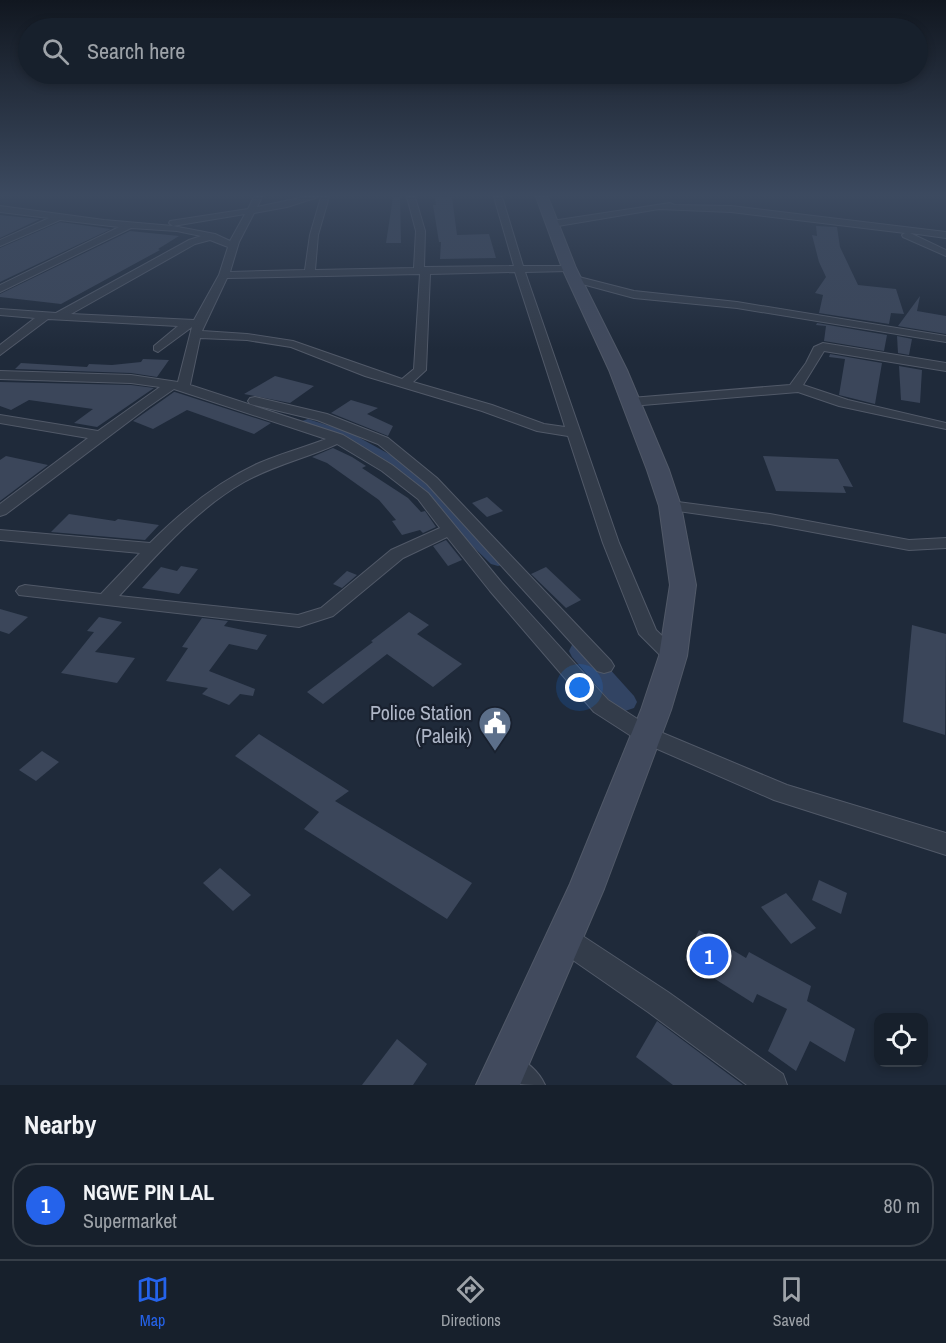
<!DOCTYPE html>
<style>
body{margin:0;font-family:"Archivo Narrow",sans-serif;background:#242d38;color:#f1f3f6}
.controls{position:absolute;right:18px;bottom:18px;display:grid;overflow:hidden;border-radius:12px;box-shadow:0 3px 9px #0003}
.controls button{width:54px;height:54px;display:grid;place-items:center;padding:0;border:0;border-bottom:2px solid #363e48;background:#17202c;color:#f1f3f6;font:30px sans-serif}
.you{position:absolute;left:580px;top:688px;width:21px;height:21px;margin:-15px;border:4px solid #fff;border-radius:50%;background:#1a73e8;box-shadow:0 0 0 9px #1a73e833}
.badge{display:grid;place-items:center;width:39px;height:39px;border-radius:50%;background:#2563eb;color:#fff;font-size:20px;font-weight:700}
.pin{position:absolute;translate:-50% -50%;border:3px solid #fff;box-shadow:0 2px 6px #0006}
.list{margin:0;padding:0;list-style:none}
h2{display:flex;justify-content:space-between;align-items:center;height:78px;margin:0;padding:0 24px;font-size:26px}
h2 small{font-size:20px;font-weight:400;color:#9ea3a9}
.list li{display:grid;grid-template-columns:39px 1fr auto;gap:18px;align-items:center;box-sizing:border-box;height:84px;margin:0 12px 12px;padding:0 12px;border:2px solid #363e48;border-radius:24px}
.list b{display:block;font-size:22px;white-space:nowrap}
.list p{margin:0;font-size:20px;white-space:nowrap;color:#9ea3a9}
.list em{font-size:20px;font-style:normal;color:#9ea3a9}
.icon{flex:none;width:33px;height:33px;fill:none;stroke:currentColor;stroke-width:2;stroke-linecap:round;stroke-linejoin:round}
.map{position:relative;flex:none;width:946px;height:1085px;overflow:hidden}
.search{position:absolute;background:#17202c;box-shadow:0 3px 9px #0003;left:18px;right:18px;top:18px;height:66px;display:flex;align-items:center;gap:15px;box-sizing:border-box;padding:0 21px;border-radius:33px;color:#9ea3a9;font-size:22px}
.sheet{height:174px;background:#17202c}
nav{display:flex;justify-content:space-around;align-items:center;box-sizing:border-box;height:84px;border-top:2px solid #363e48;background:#17202c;font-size:16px;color:#9ea3a9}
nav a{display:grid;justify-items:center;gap:3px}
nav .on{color:#2563eb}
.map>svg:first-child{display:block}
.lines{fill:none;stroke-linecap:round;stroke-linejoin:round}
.canal{fill:#324463;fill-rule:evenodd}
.building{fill:#3b465a}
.street-casing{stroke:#515968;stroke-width:2}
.secondary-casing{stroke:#515968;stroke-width:2}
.street{fill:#333c4a;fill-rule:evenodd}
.secondary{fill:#414a5d;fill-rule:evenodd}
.labels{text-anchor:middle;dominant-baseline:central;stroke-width:4.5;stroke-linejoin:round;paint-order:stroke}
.near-poi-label{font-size:20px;fill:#aeb6c7;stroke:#19212f;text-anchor:end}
</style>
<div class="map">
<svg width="946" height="1085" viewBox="0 0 946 1085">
<rect width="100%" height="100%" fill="#1f2a3a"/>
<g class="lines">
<g class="canal">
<path d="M308 419 349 432 409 465 505 556 508 560 505 564 498 566 491 564 397 473 337 438 302 427 300 424 302 421Z"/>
<path d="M580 643 588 645 634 696 637 702 634 708 625 711 616 708 572 657 569 651 572 645Z"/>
</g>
</g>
<g class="building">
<path d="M393 197H400L401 243H386Z"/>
<path d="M435 197H452L457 235 489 234 496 258 440 259 441 242H439L433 205H436Z"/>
<path d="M0 215 40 219 0 238Z"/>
<path d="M60 222 111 229 0 282V248Z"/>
<path d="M816 226 837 227 840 247 858 285 896 289 904 314 891 313 889 324 819 313 823 295 815 293 826 277 819 262 812 235 817 236Z"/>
<path d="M130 231 179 236 158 249 160 250 61 304 0 297V294Z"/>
<path d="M920 296 917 311 946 316V334L898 326Z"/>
<path d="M817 323 887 335 884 351 824 341 826 326 816 325Z"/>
<path d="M897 336 912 339 909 355 898 353Z"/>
<path d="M830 354 882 363 875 404 839 395 845 359 829 357Z"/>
<path d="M143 359 169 360 157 377 131 373 15 369 21 363 87 367 89 364 112 365 141 362Z"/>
<path d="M899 366 922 370 920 403 901 400Z"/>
<path d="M275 376 314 386 290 403 244 394Z"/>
<path d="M0 382 131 385 154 388 97 427 74 423 93 409 29 400 11 410 0 406Z"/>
<path d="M174 392H175L271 423 254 434 187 410 153 429 133 421Z"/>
<path d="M351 400 378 408 367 414 393 426 388 436 331 413Z"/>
<path d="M333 448 352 457 366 466 362 468 408 498 421 512 425 511 436 527 423 533 420 530 402 535 392 521 396 520 379 500 327 463 312 457Z"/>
<path d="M6 456 48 465 0 501V460Z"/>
<path d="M763 456 838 459 853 487 843 486 846 493 776 491Z"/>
<path d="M487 497 503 511 487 517 472 503Z"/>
<path d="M69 514 115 521 118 519 159 525 145 540 51 532Z"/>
<path d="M446 540 462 560 448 566 433 546Z"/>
<path d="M181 566 198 569 179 594 142 588 161 567 177 571Z"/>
<path d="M546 567 581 600 566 608 531 574Z"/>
<path d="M347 571 357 575 342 588 333 584Z"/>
<path d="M0 609 28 617 9 634 0 631Z"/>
<path d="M409 612 429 625 417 634 462 664 433 687 387 654 323 704 307 692 373 642 371 641Z"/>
<path d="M99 617 122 622 95 652 135 658 117 683 61 673 94 632 87 631Z"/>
<path d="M202 618 228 621 224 626 267 635 257 650 229 644 209 671 255 689 253 696 240 694 229 705 202 694 208 688 166 681 188 648 182 647Z"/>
<path d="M912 625 946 634 945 735 903 722Z"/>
<path d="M259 734 349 791 335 801 472 883 447 919 304 829 319 812 235 756Z"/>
<path d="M42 751 59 762 36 781 19 770Z"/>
<path d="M220 868 251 895 233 911 203 883Z"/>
<path d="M819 880 847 893 841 914 812 900Z"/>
<path d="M786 893 816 928 791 944 761 907Z"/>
<path d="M699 930 746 958 749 952 811 986 807 1001 855 1029 845 1062 810 1041 796 1071 768 1051 787 1009 757 994 753 1003 685 960Z"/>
<path d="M657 1021 743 1085H673L636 1057Z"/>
<path d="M397 1039 427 1064 413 1085H362Z"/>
</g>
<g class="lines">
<g class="street-casing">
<g id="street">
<path d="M254 197H262L257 207 304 197H318L287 207 254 213 239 242 230 272 305 270 310 235 321 197H329L318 235 315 270 414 268 416 231 407 197H415L425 231 424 267 514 266 494 197H502L523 266H572L574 268 569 271 525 272 619 543 656 630 683 656 680 661 673 663 666 661 639 634 603 543 568 436 537 431 482 411 365 376 291 347 247 340 200 338 190 385 343 435 392 465 428 493 502 583 608 700 653 729 787 785 946 833V855L774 800 639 741 594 712 490 591 447 537 403 558 333 616 299 627 19 595 16 591 19 587 25 585 101 594 140 553 0 540V530L150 543C181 512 216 483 257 464 279 454 303 448 326 439L174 389 148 407 6 514 0 516V504L88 438 0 423V415L98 431 160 387 131 383 0 379V371L131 375 178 382 192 327 158 352 154 350V346L178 326 48 319 0 355V345L35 318 0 315V309L56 313 189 240 201 236 177 231 131 228 0 292V285L119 227 60 220 0 246V240L49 218 0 212V206L104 220 173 226 169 223 170 221 248 209ZM245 214 230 241 215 234 173 226ZM210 240 228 247 219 275 194 320 71 314 195 244ZM515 272 565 427 544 424 492 405 413 382 426 370 430 274ZM420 274 414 369 402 379 293 341 247 334 202 331 227 278ZM337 444 382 471 418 499 440 528 391 550 321 608 298 615 119 596C157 555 195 510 244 482 274 465 307 458 337 444Z"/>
<path d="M670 203 674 205 731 206 946 232V238L910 233 946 250V256L903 237 902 235 905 233 731 212 659 209 552 227 548 224 552 221Z"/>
<path d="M575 276 634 291 737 302 946 336V342L737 308 634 298 571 281 570 279Z"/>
<path d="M823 343 946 363V371L824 351 803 385 848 400 946 423V429L839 406 798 392 631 406 624 402 631 398 790 385 806 363 814 347Z"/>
<path d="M255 397 327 414 388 438 437 478 611 661 614 666 611 671 604 673 597 671 427 484 378 444 317 420 250 404 248 401 250 398Z"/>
<path d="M670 501 770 514 909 540 946 538V548L909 550 770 524 664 509 662 506Z"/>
<path d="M563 925 572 929 668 992 783 1074 787 1085H747L648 1012 554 947 550 938 554 929Z"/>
<path d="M506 1051C522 1058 538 1069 545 1085 521 1085 502 1085 491 1066L496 1056Z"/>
</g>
</g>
<g class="secondary-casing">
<path id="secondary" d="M536 197H548L576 268 627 370 669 470 681 506 696 585 687 656 671 710 604 889 520 1085H476L570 884 641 710 659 656 670 585 659 506 647 470 609 370 562 268Z"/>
</g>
<use href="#street" class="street"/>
<use href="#secondary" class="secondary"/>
</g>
<linearGradient id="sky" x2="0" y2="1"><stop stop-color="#111720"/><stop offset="0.56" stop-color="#3c4a60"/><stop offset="1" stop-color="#3c4a60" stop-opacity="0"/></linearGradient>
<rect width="946" height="349" fill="url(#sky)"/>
<defs>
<g id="civic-pin" transform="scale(1.725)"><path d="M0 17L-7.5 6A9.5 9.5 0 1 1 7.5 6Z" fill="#5c6f8a" stroke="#19212f"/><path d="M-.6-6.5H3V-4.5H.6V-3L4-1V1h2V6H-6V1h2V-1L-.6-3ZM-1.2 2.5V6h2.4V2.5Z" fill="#fff"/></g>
</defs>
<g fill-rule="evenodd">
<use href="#civic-pin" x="495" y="723"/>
</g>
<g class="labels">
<g class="near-poi-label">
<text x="472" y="712">Police Station<tspan x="472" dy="23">(Paleik)</tspan></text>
</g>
</g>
</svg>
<div class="controls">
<button><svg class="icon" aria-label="locate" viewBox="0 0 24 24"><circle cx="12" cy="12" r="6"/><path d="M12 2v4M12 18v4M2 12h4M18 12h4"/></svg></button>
</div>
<div class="you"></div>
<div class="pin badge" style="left:709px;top:956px">1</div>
<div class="search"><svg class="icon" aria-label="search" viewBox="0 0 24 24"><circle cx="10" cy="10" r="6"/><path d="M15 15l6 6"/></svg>Search here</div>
</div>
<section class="sheet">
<h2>Nearby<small></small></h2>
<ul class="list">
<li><span class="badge">1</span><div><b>NGWE PIN LAL</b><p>Supermarket</p></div><em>80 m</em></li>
</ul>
</section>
<nav>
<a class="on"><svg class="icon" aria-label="map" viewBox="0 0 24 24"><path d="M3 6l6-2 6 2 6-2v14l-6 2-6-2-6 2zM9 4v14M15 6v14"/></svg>Map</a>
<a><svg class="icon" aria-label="directions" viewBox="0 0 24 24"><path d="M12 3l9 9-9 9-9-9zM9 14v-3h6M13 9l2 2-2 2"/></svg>Directions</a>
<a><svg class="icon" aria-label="saved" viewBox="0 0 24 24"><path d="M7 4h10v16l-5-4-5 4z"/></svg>Saved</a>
</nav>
